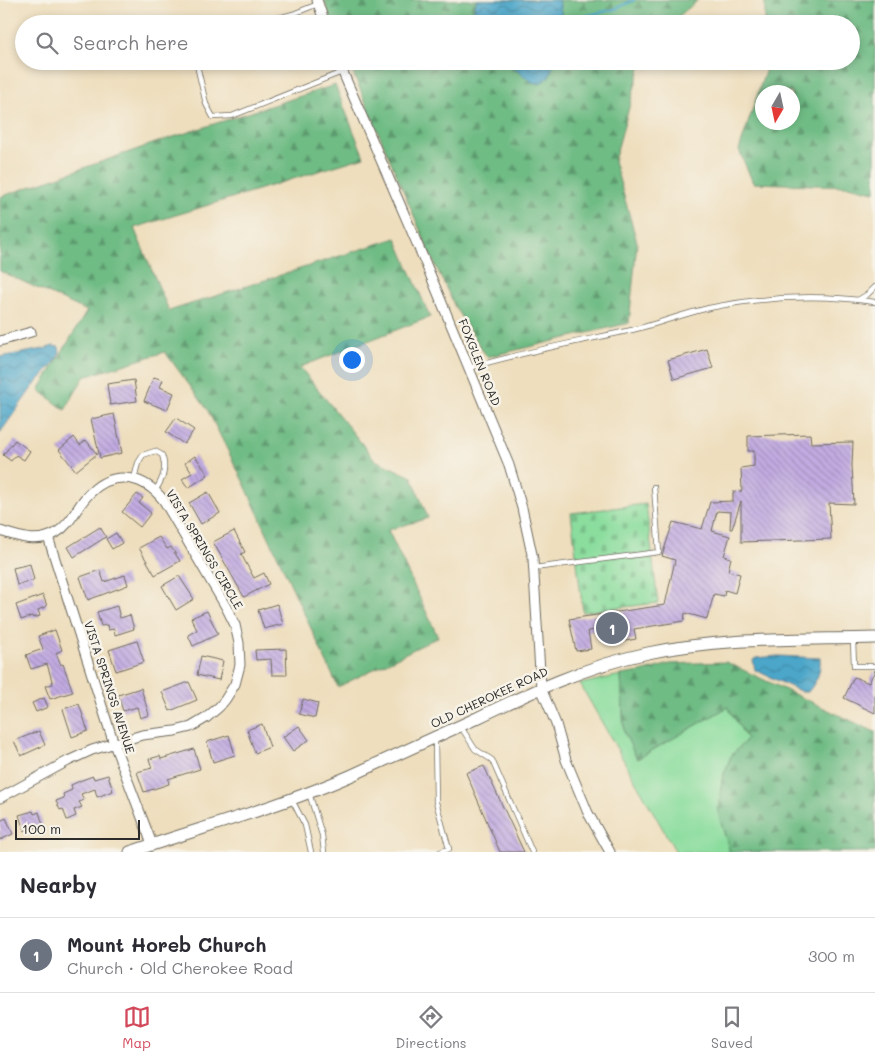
<!DOCTYPE html>
<meta charset="utf-8">
<style>
body{margin:0;font-family:Mali,sans-serif;background:#f7f7f7;color:#2b2b33}
.compass{position:absolute;left:755px;top:85px;width:45px;height:45px;border-radius:50%;background:#fff;box-shadow:0 2px 8px #0003;rotate:189deg}
.scale{position:absolute;left:15px;bottom:12px;width:125px;box-sizing:border-box;padding-left:5px;border:2px solid #2b2b2b;border-top:0;font-size:14px;line-height:18px;white-space:nowrap;color:#2b2b2b;-webkit-text-stroke:4px #f7f3e8;paint-order:stroke}
.you{position:absolute;left:351px;top:359px;width:18px;height:18px;margin:-12px;border:4px solid #fff;border-radius:50%;background:#1a73e8;box-shadow:0 0 0 8px #1a73e833}
.badge{display:grid;place-items:center;width:32px;height:32px;border-radius:50%;background:#d1495b;color:#fff;font-size:16px;font-weight:700}
.pin{position:absolute;translate:-50% -50%;border:2px solid #fff;box-shadow:0 1px 5px #0006}
.list{margin:0;padding:0;list-style:none}
h2{display:flex;justify-content:space-between;align-items:center;height:65px;margin:0;padding:0 20px;font-size:21px}
h2 small{font-size:16px;font-weight:400;color:#7c7c81}
.list li{display:grid;grid-template-columns:32px 1fr auto;gap:15px;align-items:center;box-sizing:border-box;height:75px;padding:0 20px;border-top:1px solid #e1e1e2}
.list b{display:block;font-size:19px;white-space:nowrap}
.list p{margin:0;font-size:16px;white-space:nowrap;color:#7c7c81}
.list em{font-size:16px;font-style:normal;color:#7c7c81}
.icon{flex:none;width:28px;height:28px;fill:none;stroke:currentColor;stroke-width:2;stroke-linecap:round;stroke-linejoin:round}
.map{position:relative;flex:none;width:875px;height:852px;overflow:hidden}
.search{position:absolute;background:#fff;box-shadow:0 2px 8px #0003;left:15px;right:15px;top:15px;height:55px;display:flex;align-items:center;gap:12px;box-sizing:border-box;padding:0 18px;border-radius:28px;color:#7c7c81;font-size:19px}
.sheet{height:140px;background:#fff}
nav{display:flex;justify-content:space-around;align-items:center;box-sizing:border-box;height:70px;border-top:1px solid #e1e1e2;background:#fff;font-size:14px;color:#7c7c81}
nav a{display:grid;justify-items:center;gap:2px}
nav .on{color:#d1495b}
.map>svg:first-child{display:block}
.green{fill:#8bdd9e;stroke:#5b8464}
.forest{fill:url(#forest-firs);stroke:#4e7458;fill-rule:evenodd}
.cemetery{fill:url(#cemetery-stones);stroke:#5b8464}
.water{fill:url(#water-waves);stroke:#3c687a}
.lines{fill:none;stroke-linecap:round;stroke-linejoin:round}
.stream{stroke:#4ca6c9;stroke-width:2.5}
.building{fill:url(#building-back-hatch)}
.service-casing{stroke:#6f6a5e;stroke-width:6}
.minor-casing{stroke:#6f6a5e;stroke-width:11}
.tertiary-casing{stroke:#6f6a5e;stroke-width:13}
.service{stroke:#fff;stroke-width:4.5}
.minor{stroke:#fff;stroke-width:9}
.tertiary{stroke:#fff;stroke-width:11}
.labels{text-anchor:middle;dominant-baseline:central;stroke-width:5;stroke-linejoin:round;paint-order:stroke}
.street-label{font-size:12px;fill:#2b2b2b;stroke:#f7f3e8}
</style>
<div class="map">
<svg width="875" height="852" viewBox="0 0 875 852">
<defs>
<pattern id="forest-firs" width="22" height="20" patternUnits="userSpaceOnUse" patternTransform="scale(1.25)"><rect width="22" height="20" fill="#70bc85"/><path d="M5 1l3.5 6h-7zM16 11l3.5 6h-7z" fill="#5c996d"/></pattern>
<pattern id="cemetery-stones" width="16" height="16" patternUnits="userSpaceOnUse" patternTransform="scale(1.25)"><rect width="16" height="16" fill="#8bdd9e"/><path d="M2 7V4a2 2 0 0 1 4 0v3zM10 15v-3a2 2 0 0 1 4 0v3z" fill="#78be88"/></pattern>
<pattern id="water-waves" width="16" height="10" patternUnits="userSpaceOnUse" patternTransform="scale(1.25)"><rect width="16" height="10" fill="#4ca6c9"/><path d="M0 5q4-4 8 0t8 0" fill="none" stroke="#3f87a3"/></pattern>
<pattern id="building-back-hatch" width="6" height="6" patternUnits="userSpaceOnUse" patternTransform="scale(1.25)"><rect width="6" height="6" fill="#c2ace2"/><path d="M-1 5l2 2M0 0l6 6M5-1l2 2" fill="none" stroke="#9e8cb7"/></pattern>
</defs>
<rect width="100%" height="100%" fill="#f7f3e8"/>
<filter id="ink" filterUnits="userSpaceOnUse"><feTurbulence type="fractalNoise" baseFrequency=".02" numOctaves="2"/><feDisplacementMap in="SourceGraphic" scale="10" xChannelSelector="R" yChannelSelector="G"/><feConvolveMatrix kernelMatrix="1 2 1 2 8 2 1 2 1" color-interpolation-filters="sRGB"/></filter>
<filter id="wash" filterUnits="userSpaceOnUse"><feTurbulence type="fractalNoise" baseFrequency=".0096" numOctaves="4" result="noise"/><feDisplacementMap in="SourceGraphic" scale="20" xChannelSelector="R" yChannelSelector="G"/><feGaussianBlur stdDeviation="1.12" result="paint"/><feColorMatrix in="noise" values="0 0 0 0 0 0 0 0 0 0 0 0 0 0 0 0 0 1.4 0 .05"/><feComposite in="paint" operator="in"/></filter>
<g filter="url(#wash)">
<rect width="100%" height="100%" fill="#eedebd"/>
<path class="green" d="M621 675 624 732 637 759 728 707 747 739 731 756 722 779 718 813 730 852H676L580 684Z"/>
<g class="forest">
<path d="M324 0H697L696 2 669 24H333Z"/>
<path d="M765 0H875V192L848 186 753 183 739 150 766 69 765 61H851V24H765ZM762 92H792V122H762Z"/>
<path d="M348 61H642L614 161 637 242 629 323 487 357 456 309 432 258Z"/>
<path d="M335 85 364 157 134 228 169 311 396 238 430 317 300 367 375 460 412 477 428 518 388 530 438 637 338 687 244 483 207 409 165 352 84 377 65 410 39 390 87 311 0 271V197L161 141Z"/>
<path d="M726 662 875 732V852H730L718 813 722 779 731 756 747 739 728 707 637 759 624 732 621 675 641 672 670 664Z"/>
</g>
<path class="cemetery" d="M646 504 658 603 583 612 571 513Z"/>
<g class="water">
<path d="M477 0H559L563 24H471L473 11Z"/>
<path d="M504 61H555L549 77 540 84 532 82Z"/>
<path d="M53 346 59 347 60 352 55 362 32 388 0 433V357L44 349Z"/>
<path d="M778 656 820 658C821 672 817 681 808 692H802L755 670 753 660 756 658Z"/>
</g>
<g class="lines">
<path class="stream" d="M564 21 615 9 634 0"/>
</g>
<g id="blocks">
<g class="building">
<path d="M707 349 713 368 674 379 668 360Z"/>
<path d="M154 377 163 380 160 387 174 393 167 410 144 401Z"/>
<path d="M134 380 137 401 110 405 107 384Z"/>
<path d="M114 414 122 453 100 458 91 419Z"/>
<path d="M176 418 194 430 184 444 166 432Z"/>
<path d="M810 434 811 443 853 442 852 465 854 504 829 503 831 539 741 542V501L732 529H730L731 512 717 511 712 531 730 536 724 556 731 558 728 571 740 574 735 593 725 590 724 596 714 594 707 619 685 613 684 621 634 629 636 639 620 642 617 627 588 631 591 649 576 651 569 619 665 605 675 560 662 556 673 522 702 529 710 502 733 501V492L742 491 741 468 754 466V451H748V436Z"/>
<path d="M74 437 80 445 86 440 97 454 76 471 59 450Z"/>
<path d="M15 440 30 451 24 460 16 455 11 461 3 455Z"/>
<path d="M195 456 208 475 188 488 182 479 192 473 185 463Z"/>
<path d="M208 492 220 513 201 524 189 503Z"/>
<path d="M137 494 143 498 139 503 151 513 140 527 122 512Z"/>
<path d="M100 527 106 537 74 557 68 547Z"/>
<path d="M234 531 245 552 241 554 254 578 264 573 269 584 244 597 213 542Z"/>
<path d="M116 533 122 543 112 549 106 539Z"/>
<path d="M159 537 167 549 171 547 180 561 155 575 139 548Z"/>
<path d="M30 564 34 580 17 585 13 568Z"/>
<path d="M100 570 104 582 125 575 128 585 88 600 80 577Z"/>
<path d="M179 576 194 599 176 610 162 586Z"/>
<path d="M43 595 47 606 38 610 40 616 33 618 32 616 21 620 16 605Z"/>
<path d="M277 604 283 624 264 629 258 610Z"/>
<path d="M117 606 120 618 130 615 134 629 115 635 114 629 108 630 107 625 101 626 97 612Z"/>
<path d="M207 611 218 634 193 646 188 635 197 630 191 618Z"/>
<path d="M55 630 62 650 56 653 61 665 63 664 73 692 50 699 45 686 53 684 47 664 31 669 26 655 43 649 38 636Z"/>
<path d="M137 641 144 662 116 671 109 650Z"/>
<path d="M286 649 287 675H272L271 659 256 660 255 650Z"/>
<path d="M201 656 223 661 219 680 197 675Z"/>
<path d="M875 670V713L844 698 854 677 869 683Z"/>
<path d="M189 682 197 700 170 711 162 692Z"/>
<path d="M141 688 149 715 140 718 137 707 123 711 118 695Z"/>
<path d="M44 698 48 707 36 712 32 703Z"/>
<path d="M303 699 318 703 315 718 299 714Z"/>
<path d="M79 704 88 731 72 737 63 709Z"/>
<path d="M262 724 270 747 255 753 247 730Z"/>
<path d="M299 726 309 740 293 751 283 737Z"/>
<path d="M39 731 45 745 21 756 14 741Z"/>
<path d="M229 735 235 755 213 762 207 742Z"/>
<path d="M194 749 200 769 168 779 169 784 144 792 137 772 152 768 149 759 160 756 161 759Z"/>
<path d="M484 766 524 852H500L466 773Z"/>
<path d="M108 775 113 791 97 797 95 789 81 794 84 800 79 802 82 807 74 810 76 816 67 820 63 809 60 810 56 801 64 798 63 794 72 790 71 785 82 780 93 776 94 779Z"/>
<path d="M33 811 34 814 39 812 43 825 24 831 19 815Z"/>
<path d="M6 818 13 834 0 840V821Z"/>
</g>
</g>
</g>
<g filter="url(#ink)">
<use href="#blocks" fill-opacity="0" stroke="#6f6a5e" stroke-width="1"/>
<g class="lines">
<g class="service-casing">
<g id="service">
<path d="M257 24 293 14 318 4"/>
<path d="M196 61 206 104 213 117 232 116 342 72"/>
<path d="M858 300 868 294 875 287"/>
<path d="M469 368C522 352 577 342 632 330 658 324 682 314 709 308 762 297 821 294 875 302"/>
<path d="M134 479 138 463 143 455 155 451 162 455C167 469 163 479 155 491"/>
<path d="M534 568 659 552 654 487"/>
<path d="M853 640 854 666H875"/>
<path d="M461 727 475 749 492 760 532 852"/>
<path d="M435 739 436 802 449 849 440 852"/>
<path d="M309 793 322 835 324 852"/>
<path d="M292 800 305 825 311 852"/>
</g>
</g>
<g class="minor-casing">
<g id="minor">
<path d="M317 0 325 24"/>
<path d="M338 61 425 262 509 465 522 508 533 559 541 688 556 724 566 760 588 813 610 852"/>
<path d="M0 341 31 332"/>
<path d="M0 531C18 537 38 544 56 533 73 523 77 504 91 492 115 469 145 476 164 501L226 607 235 625 239 643 240 665 235 684 225 700 219 707 206 718 191 727 175 731 142 735 92 750 68 761 0 798"/>
<path d="M48 537 114 744 152 844"/>
</g>
</g>
<g class="tertiary-casing">
<path id="tertiary" d="M130 852C203 827 279 807 350 776 392 757 434 738 475 719 531 692 586 666 648 653 722 637 799 640 875 638"/>
</g>
<use href="#service" class="service"/>
<use href="#minor" class="minor"/>
<use href="#tertiary" class="tertiary"/>
</g>
</g>
<g class="labels">
<g class="street-label">
<text transform="translate(480 362) rotate(68)">FOXGLEN ROAD</text>
<text transform="translate(205 549) rotate(59)">VISTA SPRINGS CIRCLE</text>
<text transform="translate(110 687) rotate(72)">VISTA SPRINGS AVENUE</text>
<text transform="translate(489 697) rotate(-25)">OLD CHEROKEE ROAD</text>
</g>
</g>
</svg>
<svg class="compass" viewBox="-18 -18 36 36"><path d="M0-13l5 13h-10z" fill="#e53935"/><path d="M0 13l5-13h-10z" fill="#7c7c81"/></svg>
<div class="scale">100 m</div>
<div class="you"></div>
<div class="pin badge" style="left:612px;top:628px;background:#6b7280">1</div>
<div class="search"><svg class="icon" aria-label="search" viewBox="0 0 24 24"><circle cx="10" cy="10" r="6"/><path d="M15 15l6 6"/></svg>Search here</div>
</div>
<section class="sheet">
<h2>Nearby<small></small></h2>
<ul class="list">
<li><span class="badge" style="background:#6b7280">1</span><div><b>Mount Horeb Church</b><p>Church · Old Cherokee Road</p></div><em>300 m</em></li>
</ul>
</section>
<nav>
<a class="on"><svg class="icon" aria-label="map" viewBox="0 0 24 24"><path d="M3 6l6-2 6 2 6-2v14l-6 2-6-2-6 2zM9 4v14M15 6v14"/></svg>Map</a>
<a><svg class="icon" aria-label="directions" viewBox="0 0 24 24"><path d="M12 3l9 9-9 9-9-9zM9 14v-3h6M13 9l2 2-2 2"/></svg>Directions</a>
<a><svg class="icon" aria-label="saved" viewBox="0 0 24 24"><path d="M7 4h10v16l-5-4-5 4z"/></svg>Saved</a>
</nav>
